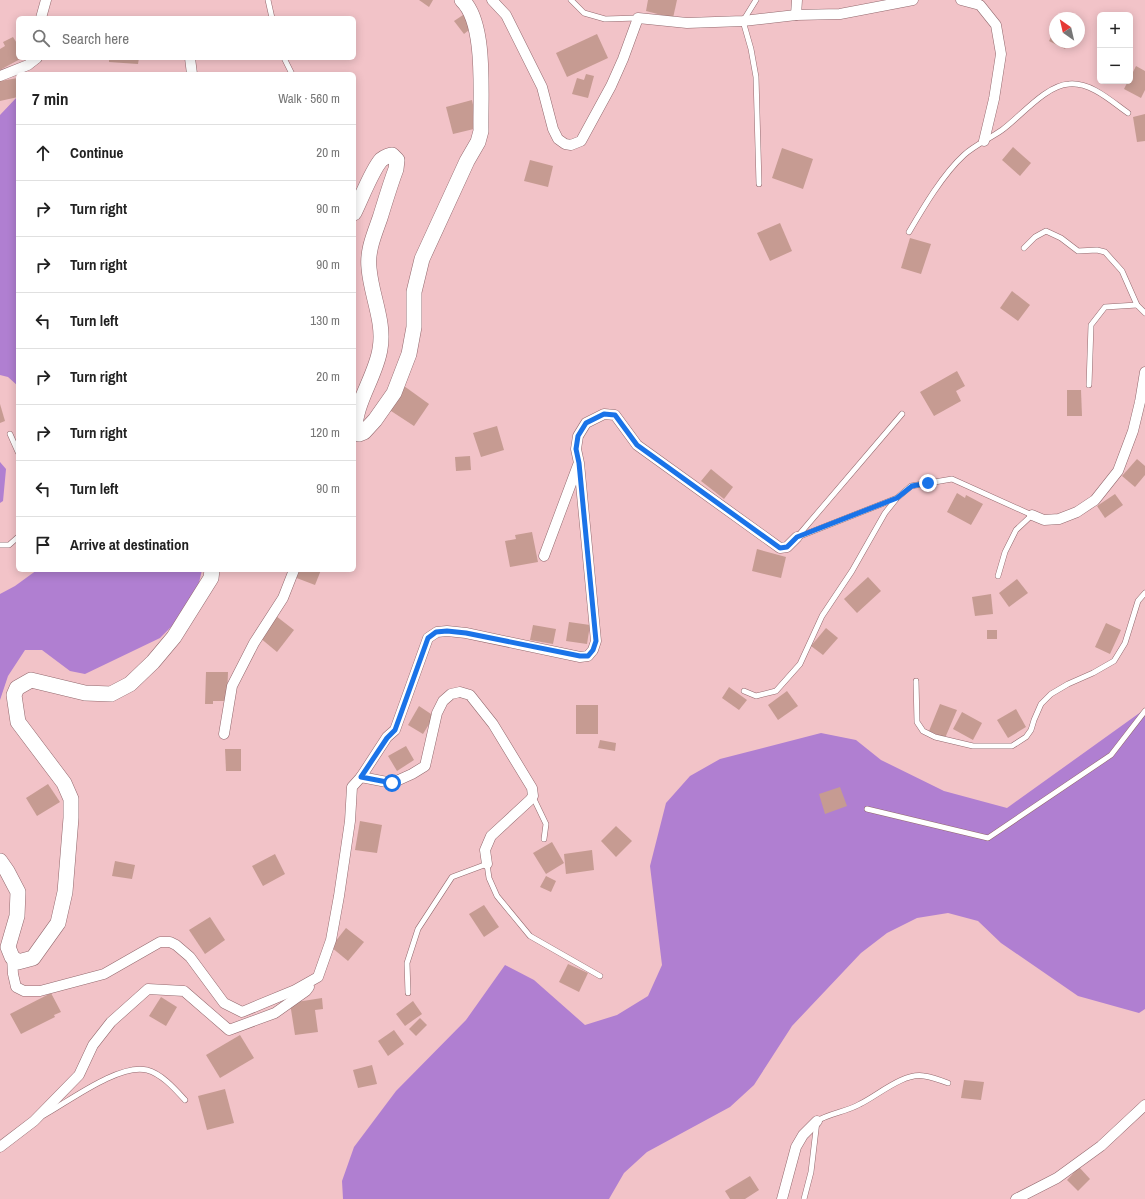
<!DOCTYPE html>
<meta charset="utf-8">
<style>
body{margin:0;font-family:"Archivo Narrow",sans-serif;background:#f6f6f6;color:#222}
.controls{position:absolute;right:12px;top:12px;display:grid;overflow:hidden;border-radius:6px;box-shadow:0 2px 10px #0003}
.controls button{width:36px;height:36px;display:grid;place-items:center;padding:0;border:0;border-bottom:1px solid #e0e0e0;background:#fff;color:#222;font:20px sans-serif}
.compass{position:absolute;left:1049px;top:12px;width:36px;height:36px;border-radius:50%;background:#fff;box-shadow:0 2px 10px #0003;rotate:326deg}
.stop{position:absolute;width:12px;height:12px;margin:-9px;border:3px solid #1a73e8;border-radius:50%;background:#fff}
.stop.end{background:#1a73e8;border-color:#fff;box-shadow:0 1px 4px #0008}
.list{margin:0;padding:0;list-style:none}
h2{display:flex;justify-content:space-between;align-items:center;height:52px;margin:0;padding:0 16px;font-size:17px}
h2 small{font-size:13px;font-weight:400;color:#767676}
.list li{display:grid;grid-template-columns:26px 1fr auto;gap:12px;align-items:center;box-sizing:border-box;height:56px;padding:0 16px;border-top:1px solid #e0e0e0}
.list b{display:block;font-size:15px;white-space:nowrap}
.list em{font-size:13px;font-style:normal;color:#767676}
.icon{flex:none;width:22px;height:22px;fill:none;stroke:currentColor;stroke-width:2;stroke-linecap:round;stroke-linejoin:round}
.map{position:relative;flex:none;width:1145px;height:1199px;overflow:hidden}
.search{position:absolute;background:#fff;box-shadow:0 2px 10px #0003;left:16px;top:16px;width:340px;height:44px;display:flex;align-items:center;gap:10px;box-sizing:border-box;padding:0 14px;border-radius:6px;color:#767676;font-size:15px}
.panel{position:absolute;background:#fff;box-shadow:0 2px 10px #0003;left:16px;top:72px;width:340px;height:500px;border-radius:6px}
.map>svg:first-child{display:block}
.forest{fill:#b07fd1}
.building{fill:#c69b92}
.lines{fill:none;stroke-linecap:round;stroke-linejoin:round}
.lane-casing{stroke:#93696e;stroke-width:6}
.street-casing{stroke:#93696e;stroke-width:11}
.secondary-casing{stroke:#93696e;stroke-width:16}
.lane{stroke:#fff;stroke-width:5}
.street{stroke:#fff;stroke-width:10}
.secondary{stroke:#fff;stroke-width:15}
.route{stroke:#1a73e8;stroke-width:5}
</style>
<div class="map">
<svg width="1145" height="1199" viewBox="0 0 1145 1199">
<rect width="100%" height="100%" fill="#f2c3c8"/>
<g class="forest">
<path d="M18 96V386L8 377 0 375V115Z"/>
<path d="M0 462 6 469 3 501 0 503Z"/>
<path d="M37 570H202L194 604 160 638 85 674 70 671 42 650H25L8 676 0 700V594L15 586Z"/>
<path d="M1145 709V1009L1139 1013 1078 996 1001 943 978 921 948 913 917 918 887 933 861 953 792 1026 754 1085 730 1107 647 1152 624 1173 609 1199H343L342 1181 354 1147 396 1091 466 1020 505 965 534 980 585 1025 617 1015 648 996 662 965 650 866 666 803 690 776 720 759 821 733 856 740 881 760 944 791 1007 808Z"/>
</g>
<g class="building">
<path d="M419 0H433L429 7Z"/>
<path d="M648 0H677L673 18 646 11Z"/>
<path d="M466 13 475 25 464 34 454 21Z"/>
<path d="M1055 29V42H1069L1065 49 1049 41Z"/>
<path d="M597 34 608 58 567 77 556 53Z"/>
<path d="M13 37 18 45V58H22L0 70V49L5 46 3 42Z"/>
<path d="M109 58H139L138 64 109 62Z"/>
<path d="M1136 66 1145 71V90L1141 98 1124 89 1128 81H1130V78Z"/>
<path d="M586 74 594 76 588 98 572 94 577 78 584 80Z"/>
<path d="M18 78V97L0 101V81Z"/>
<path d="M472 100 478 128 453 134 446 107Z"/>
<path d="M1145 114V141L1137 142 1133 117Z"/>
<path d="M1013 147 1031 163 1020 176 1002 160Z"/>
<path d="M782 148 813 159 803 189 772 178Z"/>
<path d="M530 160 553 166 548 187 524 181Z"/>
<path d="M780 223 792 251 770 261 757 233Z"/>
<path d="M910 238 931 244 921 274 901 268Z"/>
<path d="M1012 291 1030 305 1018 321 1000 308Z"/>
<path d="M957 371 965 386 956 391 961 401 934 416 920 392Z"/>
<path d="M404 386 429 404 414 426 388 409Z"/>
<path d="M1067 390H1081L1082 416H1067Z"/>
<path d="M0 404 5 421 0 423Z"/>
<path d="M497 426 504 450 481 457 473 433Z"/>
<path d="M470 456 471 470 456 471 455 457Z"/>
<path d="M1137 459 1145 466V475L1135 487 1122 476Z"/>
<path d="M711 469 733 487 724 499 701 481Z"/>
<path d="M957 493 965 498 966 495 983 504 971 525 947 512Z"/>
<path d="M1115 494 1123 505 1105 518 1097 506Z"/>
<path d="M532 532 538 562 510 567 505 541 516 539 515 535Z"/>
<path d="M757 549 786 557 781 578 752 571Z"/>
<path d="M296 570H321L315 585 294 577Z"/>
<path d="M868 577 881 591 857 613 844 599Z"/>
<path d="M1017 579 1028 593 1009 607 999 593Z"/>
<path d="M991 594 993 614 975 616 972 597Z"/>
<path d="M276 616 294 630 277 652 259 637Z"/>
<path d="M569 622 590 625 587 644 566 641Z"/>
<path d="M1106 623 1121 630 1110 654 1095 647Z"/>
<path d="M533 625 556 629 553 644 530 640Z"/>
<path d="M826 628 838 638 823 655 811 646Z"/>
<rect x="987" y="630" width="10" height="9"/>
<path d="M206 672H228L227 701H213V704H205Z"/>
<path d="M729 687 747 700 739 710 722 698Z"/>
<path d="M787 691 798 706 778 720 768 705Z"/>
<path d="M940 704 957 710 945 738 929 731Z"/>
<rect x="576" y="705" width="22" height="29"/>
<path d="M419 706 434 716 423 734 408 725Z"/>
<path d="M1016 709 1026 727 1008 738 997 720Z"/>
<path d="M962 712 982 723 973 740 953 729Z"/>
<path d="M600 740 616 743 615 751 598 748Z"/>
<path d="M406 746 414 760 397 771 388 756Z"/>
<path d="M225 749H241V771H226Z"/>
<path d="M48 784 60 802 37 816 26 798Z"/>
<path d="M840 787 847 806 825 814 819 794Z"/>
<path d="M360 821 382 825 377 853 355 850Z"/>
<path d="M616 826 632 841 616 857 601 841Z"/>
<path d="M552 842 564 863 546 874 533 853Z"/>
<path d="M592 850 594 870 566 874 564 854Z"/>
<path d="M275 854 285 874 263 886 252 866Z"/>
<path d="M115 861 135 865 132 879 112 876Z"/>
<path d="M546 876 556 881 551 892 540 887Z"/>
<path d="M484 905 499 927 484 937 469 914Z"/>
<path d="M210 917 225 940 205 954 189 930Z"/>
<path d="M346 928 364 942 348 961 331 947Z"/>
<path d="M568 964 588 973 579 992 559 982Z"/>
<path d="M51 993 61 1012 54 1015 55 1017 21 1034 10 1014Z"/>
<path d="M161 997 177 1007 166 1026 149 1016Z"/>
<path d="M322 998 323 1009 315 1010 318 1032 295 1035 290 1003Z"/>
<path d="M413 1001 422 1014 405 1026 396 1014Z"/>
<path d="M420 1018 427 1025 416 1036 409 1029Z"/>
<path d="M394 1030 404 1044 388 1056 378 1041Z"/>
<path d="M240 1035 254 1058 220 1078 206 1055Z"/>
<path d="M372 1065 377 1084 358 1088 353 1070Z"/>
<path d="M964 1080 984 1082 981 1100 961 1098Z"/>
<path d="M225 1089 234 1123 207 1130 198 1096Z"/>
<path d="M1079 1167 1090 1179 1078 1191 1067 1180Z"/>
<path d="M750 1176 759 1190 745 1199H730L725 1191Z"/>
</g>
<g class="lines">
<g class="lane-casing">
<g id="lane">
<path d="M268 0 272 18"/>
<path d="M571 0 584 13 605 19 638 18"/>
<path d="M756 0 743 21 751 49 756 77 759 184"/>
<path d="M284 58 292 74"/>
<path d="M909 232C923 208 943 174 964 155 975 145 989 139 1002 130 1020 117 1046 85 1069 84 1091 82 1111 101 1128 113"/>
<path d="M1024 248 1035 237 1046 231 1061 238 1078 251 1097 250 1105 252 1122 271 1137 305 1145 313"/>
<path d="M1089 385 1091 325 1105 307 1137 305"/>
<path d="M10 434 18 452"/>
<path d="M797 537 902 414"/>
<path d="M798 537 897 498"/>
<path d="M0 545H9L18 537"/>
<path d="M916 681 917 722 923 731 935 737 973 746H1012L1026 737 1031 730 1034 720 1041 704 1051 694 1068 684 1093 673 1114 661 1125 643 1138 601 1145 593"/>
<path d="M744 691 756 696 776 691 800 664 822 616 852 571 885 513 897 498 911 486 952 479 1032 515 1016 530 1005 552 998 576"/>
<path d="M533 797 546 824 544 839"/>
<path d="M867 809 988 838 1111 755 1145 711"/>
<path d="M408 993 407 963 418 929 452 877 487 864 489 878 497 896 530 936 600 976"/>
<path d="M44 1115C68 1102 119 1063 147 1070 162 1074 175 1089 185 1100"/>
<path d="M804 1199 811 1172 817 1121C830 1113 846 1112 860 1104 877 1096 904 1072 924 1076 932 1077 940 1080 948 1083"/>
</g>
</g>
<g class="street-casing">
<g id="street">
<path d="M492 0 506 15 542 87 553 129 558 139 565 144 571 145 581 141 611 86 623 59 638 18 687 23 743 21 796 15 840 14 913 0"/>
<path d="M961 0 980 5 996 25 1001 54 994 99 984 141"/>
<path d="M796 15 797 0"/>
<path d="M41 18 46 0"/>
<path d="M190 58 192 74"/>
<path d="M0 76 28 65 37 58"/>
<path d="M1032 515 1044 520 1059 519 1077 512 1095 500 1118 471 1133 431 1140 402 1145 372"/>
<path d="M544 556 578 465"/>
<path d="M224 734 232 686 254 643 283 598 294 570"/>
<path d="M361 777 387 737 395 730 428 638 437 632 447 631 466 633 580 657 588 656 593 650 596 641 579 463 576 449 578 436 586 423 604 414 615 415 637 445 780 548 787 547 797 537"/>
<path d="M12 957 13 974 16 987 24 991H40L104 974 160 942H170L176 945 190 957 224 1003 242 1012 295 990 318 977 331 940 339 896 350 821 352 787 361 777 392 783 412 774 425 766 437 713 443 701 451 694 460 692 470 695 493 724 532 788 533 796 530 800 491 836 485 850 487 864"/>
<path d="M0 1147 34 1121 79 1075 93 1045 111 1022 148 989 184 991 229 1030 275 1013 306 991 309 987"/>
<path d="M782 1199 796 1147 803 1135 817 1121"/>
<path d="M1016 1199 1057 1178 1101 1146 1145 1105"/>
</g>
</g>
<g class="secondary-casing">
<g id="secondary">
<path d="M354 213C361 199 372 170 381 160 385 157 388 155 392 155L397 160 396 169C390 185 385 202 380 218 374 235 367 251 369 268 371 295 385 322 380 349 376 376 354 404 355 431L359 434 364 432 375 420 394 393 409 354 414 327V292L422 259 467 161 478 142 481 131C480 98 487 23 462 0"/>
<path d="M0 861 7 871 18 892 17 916 8 947 12 957 18 962 33 958 58 923 65 892 71 818V799L64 783 18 722 14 695 17 688 31 680 85 693 111 694 130 684 153 662 174 637 211 578 212 570"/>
</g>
</g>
<use href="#lane" class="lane"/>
<use href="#street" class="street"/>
<use href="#secondary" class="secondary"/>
</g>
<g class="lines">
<path class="route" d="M392 783 361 777 387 738 395 730 428 638 436 632 447 631 466 633 580 656H588L593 650 596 641 579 463 576 449 578 436 586 423 604 414 615 415 637 445 780 548 787 547 797 537 897 498 912 486 928 483"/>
</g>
</svg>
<div class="controls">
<button>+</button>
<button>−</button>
</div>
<svg class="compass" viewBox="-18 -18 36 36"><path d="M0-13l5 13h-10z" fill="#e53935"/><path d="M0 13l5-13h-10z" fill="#767676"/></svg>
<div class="stop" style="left:392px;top:783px"></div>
<div class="stop end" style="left:928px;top:483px"></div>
<div class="search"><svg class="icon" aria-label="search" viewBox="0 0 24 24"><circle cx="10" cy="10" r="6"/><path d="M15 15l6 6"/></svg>Search here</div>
<section class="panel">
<h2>7 min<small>Walk · 560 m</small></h2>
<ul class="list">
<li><svg class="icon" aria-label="ahead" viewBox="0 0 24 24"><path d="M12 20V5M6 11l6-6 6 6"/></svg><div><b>Continue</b></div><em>20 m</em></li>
<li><svg class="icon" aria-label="right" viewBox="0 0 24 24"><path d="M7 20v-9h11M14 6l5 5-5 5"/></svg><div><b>Turn right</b></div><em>90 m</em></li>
<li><svg class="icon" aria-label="right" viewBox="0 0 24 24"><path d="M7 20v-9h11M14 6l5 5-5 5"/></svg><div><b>Turn right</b></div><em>90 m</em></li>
<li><svg class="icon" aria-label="left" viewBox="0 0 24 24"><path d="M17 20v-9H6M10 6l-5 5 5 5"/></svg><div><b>Turn left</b></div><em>130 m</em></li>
<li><svg class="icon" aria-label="right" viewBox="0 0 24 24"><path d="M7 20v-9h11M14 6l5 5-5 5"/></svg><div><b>Turn right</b></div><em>20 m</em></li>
<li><svg class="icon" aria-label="right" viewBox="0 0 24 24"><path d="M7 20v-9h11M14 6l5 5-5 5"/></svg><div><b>Turn right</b></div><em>120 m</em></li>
<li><svg class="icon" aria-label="left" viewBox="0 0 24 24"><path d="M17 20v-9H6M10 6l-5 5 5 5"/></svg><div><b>Turn left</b></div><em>90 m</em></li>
<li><svg class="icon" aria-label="arrive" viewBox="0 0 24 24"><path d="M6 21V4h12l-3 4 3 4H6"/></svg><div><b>Arrive at destination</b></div></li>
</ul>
</section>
</div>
